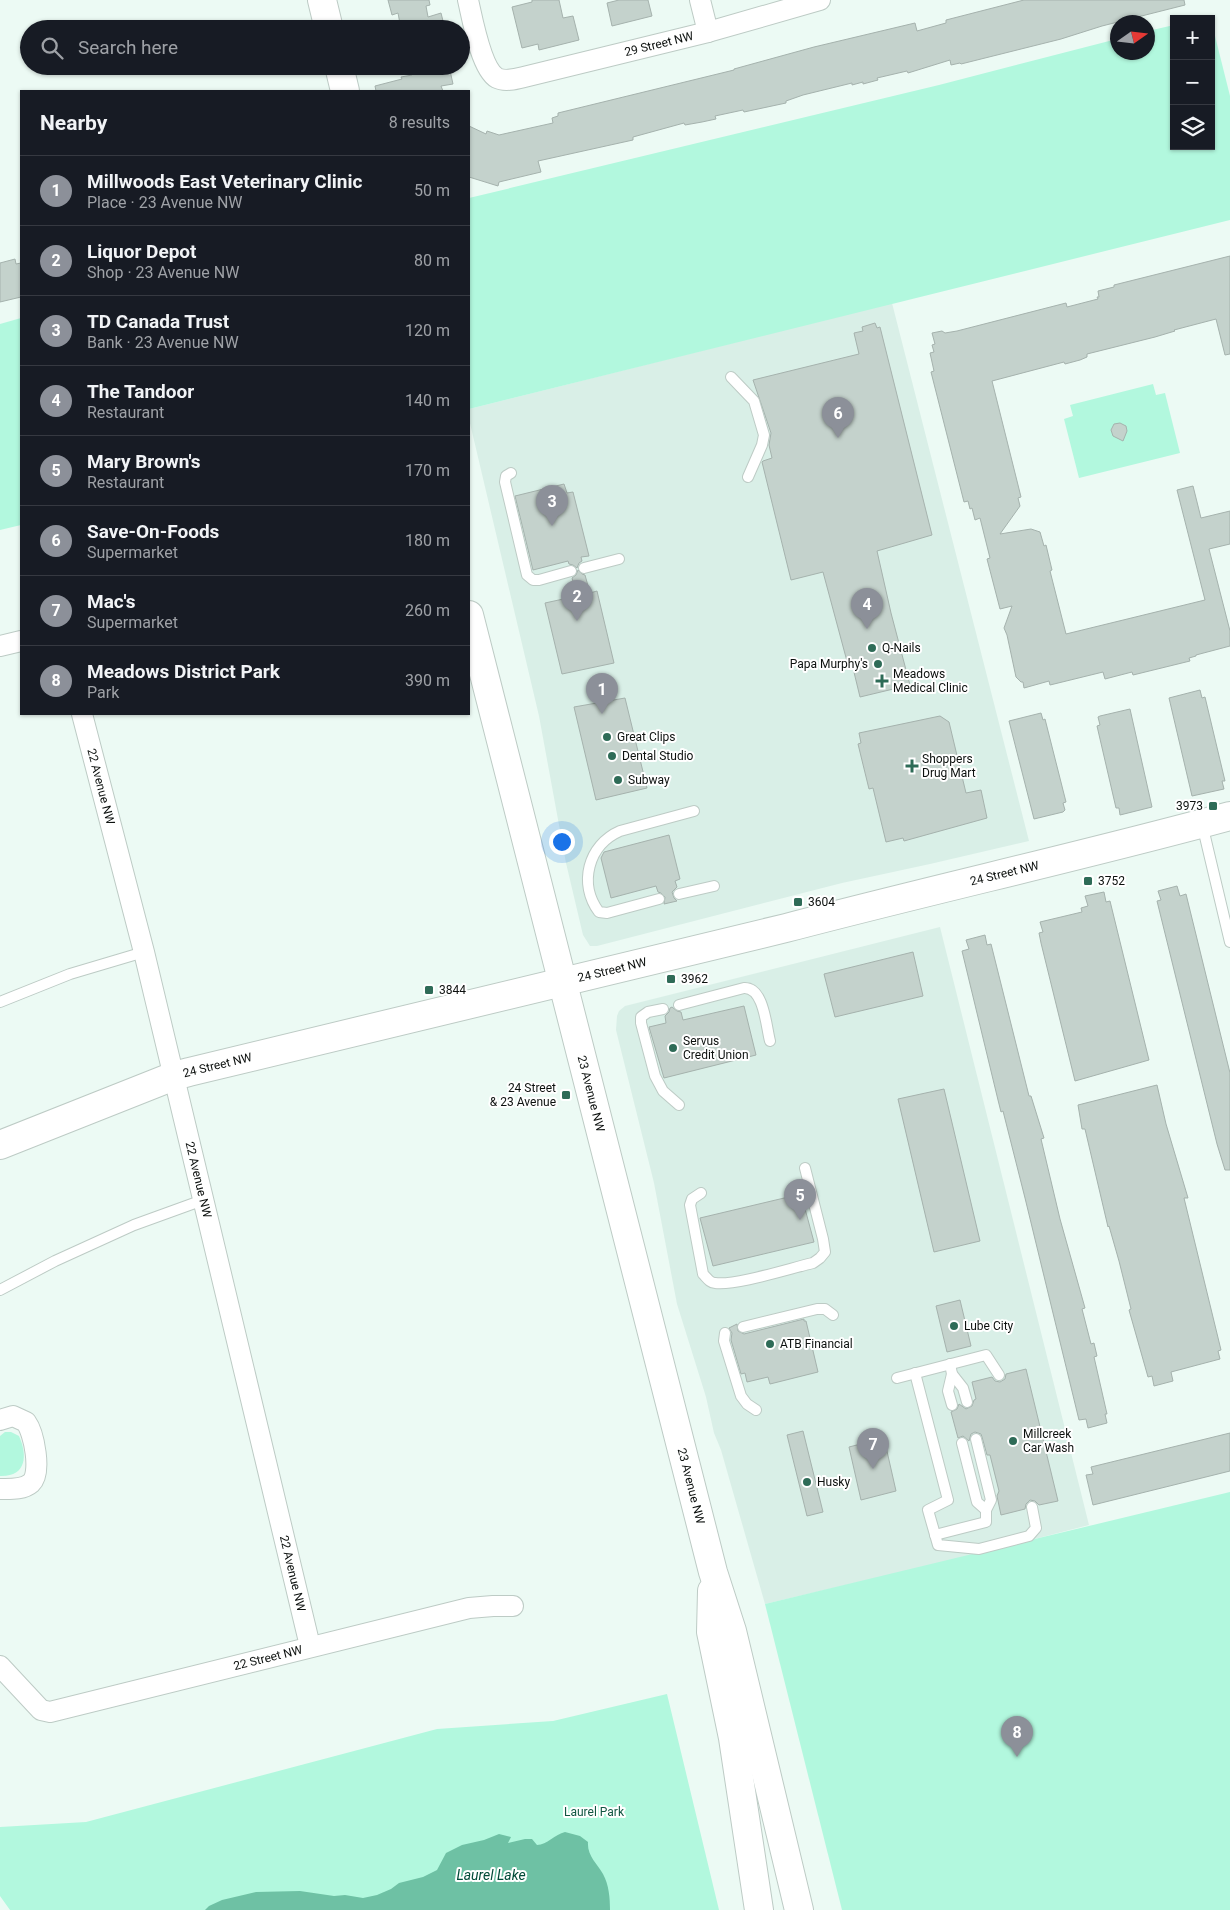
<!DOCTYPE html>
<meta charset="utf-8">
<style>
body{margin:0;font-family:Roboto,sans-serif;background:#242831;color:#f1f3f6}
.controls{position:absolute;right:15px;top:15px;display:grid;overflow:hidden;border-radius:0px;box-shadow:0 1px 4px #0004}
.controls button{width:45px;height:45px;display:grid;place-items:center;padding:0;border:0;border-bottom:1px solid #363941;background:#171b24;color:#f1f3f6;font:25px sans-serif}
.compass{position:absolute;left:1110px;top:15px;width:45px;height:45px;border-radius:50%;background:#171b24;box-shadow:0 1px 4px #0004;rotate:76deg}
.you{position:absolute;left:561px;top:841px;width:18px;height:18px;margin:-12px;border:4px solid #fff;border-radius:50%;background:#1a73e8;box-shadow:0 0 0 8px #1a73e833}
.badge{display:grid;place-items:center;width:32px;height:32px;border-radius:50%;background:#8c9099;color:#fff;font-size:16px;font-weight:700}
.pin{position:absolute;translate:-50% -41px;filter:drop-shadow(0 1px 2px #0008)}
.pin::after{content:'';position:absolute;top:26px;width:18px;height:15px;background:inherit;clip-path:polygon(0 0,100% 0,50% 100%)}
.list{margin:0;padding:0;list-style:none}
h2{display:flex;justify-content:space-between;align-items:center;height:65px;margin:0;padding:0 20px;font-size:21px}
h2 small{font-size:16px;font-weight:400;color:#9ea1a6}
.list li{display:grid;grid-template-columns:32px 1fr auto;gap:15px;align-items:center;box-sizing:border-box;height:70px;padding:0 20px;border-top:1px solid #363941}
.list b{display:block;font-size:19px;white-space:nowrap}
.list p{margin:0;font-size:16px;white-space:nowrap;color:#9ea1a6}
.list em{font-size:16px;font-style:normal;color:#9ea1a6}
.icon{flex:none;width:28px;height:28px;fill:none;stroke:currentColor;stroke-width:2;stroke-linecap:round;stroke-linejoin:round}
.map{position:relative;flex:none;width:1230px;height:1910px;overflow:hidden}
.search{position:absolute;background:#171b24;box-shadow:0 1px 4px #0004;left:20px;top:20px;width:450px;height:55px;display:flex;align-items:center;gap:12px;box-sizing:border-box;padding:0 18px;border-radius:28px;color:#9ea1a6;font-size:19px}
.panel{position:absolute;background:#171b24;box-shadow:0 1px 4px #0004;left:20px;top:90px;width:450px;height:625px;border-radius:0px}
.map>svg:first-child{display:block}
.built{fill:#d9efe7}
.green{fill:#b2f8de}
.water{fill:#6ec1a4}
.building{fill:#c4d2cc;stroke:#a5b2ad}
.lines{fill:none;stroke-linecap:round;stroke-linejoin:round}
.lane-casing{stroke:#bdcbc5;stroke-width:12}
.street-casing{stroke:#bdcbc5;stroke-width:22}
.secondary-casing{stroke:#bdcbc5;stroke-width:30}
.lane{stroke:#fff;stroke-width:10}
.street{stroke:#fff;stroke-width:20}
.secondary{stroke:#fff;stroke-width:28}
.poi-dot{fill:#2e6b57;stroke:#fff;stroke-width:2}
.labels{text-anchor:middle;dominant-baseline:central;stroke-width:4;stroke-linejoin:round;paint-order:stroke}
.street-label{font-size:12px;fill:#0c100e;stroke:#fff}
.poi-label{font-size:12px;fill:#0c100e;stroke:#fff;text-anchor:start}
.park-label{font-size:12px;fill:#125642;stroke:#fff}
.water-label{font-size:14px;font-style:italic;fill:#004a37;stroke:#fff}
</style>
<div class="map">
<svg width="1230" height="1910" viewBox="0 0 1230 1910">
<rect width="100%" height="100%" fill="#ecfaf4"/>
<g class="built">
<path d="M892 303 1029 841 930 864 842 883 597 946H590L583 935 566 863 539 716 469 419V409Z"/>
<path d="M940 927 1089 1525 953 1560 765 1604 721 1450 714 1433 706 1397 677 1304 654 1183 616 1030 617 1016 619 1011 625 1006Z"/>
</g>
<g class="green">
<path d="M1211 20 1230 96V220L469 409V198L939 85 1117 39 1118 52H1148V31L1174 25V146H1211Z"/>
<path d="M21 318V525L0 530V324Z"/>
<path d="M1153 384 1156 395 1165 393 1180 453 1079 478 1064 419 1073 416 1070 405Z"/>
<path d="M5 1432H11L19 1436C28 1456 26 1477 0 1476V1436Z"/>
<path d="M1230 1492V1910H842L765 1604Z"/>
<path d="M667 1694 719 1910H10L0 1896V1827L86 1822 437 1729 553 1721Z"/>
</g>
<path class="water" d="M565 1832 580 1836 588 1842C587 1856 597 1863 603 1874 609 1885 610 1898 610 1910H205L209 1906 222 1900 256 1892 300 1891 334 1896 345 1895 363 1898 377 1895 391 1889 399 1883 423 1877 437 1870 446 1853 462 1845 484 1840 499 1834 511 1837 508 1843 525 1839H532L537 1845C547 1845 555 1834 565 1832Z"/>
<g class="building">
<path d="M388 0H429L430 5 426 6 428 17 441 13 445 29H401L398 13 392 15Z"/>
<path d="M532 0H559L563 18 573 16 579 40 539 50 538 44 522 48 512 7 532 2Z"/>
<path d="M619 0H648L652 16 612 26 607 3Z"/>
<path d="M1024 0H1184L1185 5 1102 26 1061 39 961 64 960 63 951 65 950 60 908 73 907 71 877 78 878 80 863 84V82L852 85V83L803 95 786 101V103L744 112 743 110 715 116 716 119 702 122 685 125 684 123 633 137V140L538 161 541 172 499 182 498 186 469 177V126L486 134 487 131 499 135 553 123 552 118 558 116V113L734 70V69L814 47 915 23 917 31 946 23V20Z"/>
<path d="M410 66H449L453 84 441 86 443 91H376L375 86 402 79 401 77 412 75Z"/>
<path d="M1230 256V354L1225 355 1216 319 1174 330 1175 331 1155 337 1087 354V357L1080 360 1065 364 1064 362 992 381 1021 497 1018 498 1020 506 1000 534 1031 529 1040 532 1044 546 1046 545 1052 570 1050 571 1066 634 1205 600 1177 490 1193 486 1201 518 1230 511V544L1209 549 1230 631V646L1196 655V656L1189 658 1190 661 1133 675 1132 672 1105 679 1103 672 1050 685 1049 681 1024 688 1023 682H1021L1016 677 1007 635 1004 628 1012 606 1000 609 987 559 990 558 980 518 975 520 972 508 970 509 968 501 964 502 931 372 934 371 930 353 934 352 932 345 935 344 932 333 942 331 945 333 957 331 1066 303 1067 307 1098 299 1097 297H1099L1098 291 1114 287V285Z"/>
<path d="M15 259 16 264 21 263V297L0 302V263Z"/>
<path d="M875 323 877 328 880 327 932 535 877 551 891 613 910 685 860 697 852 664 848 665 823 572 791 580 762 462 763 461 772 458 769 445 771 433 753 380 859 354 854 333 863 331 862 327Z"/>
<path d="M1120 423 1126 426 1127 431 1123 441 1113 436 1111 430 1114 424Z"/>
<path d="M564 484 567 493 573 492 589 556 581 557 582 561 579 563 577 568 573 565 569 564 568 561 533 570 515 496Z"/>
<path d="M578 570 582 574 585 575 590 593 597 591 614 663 562 674 545 603 577 596 572 578 576 575Z"/>
<path d="M1200 690 1202 698 1205 697 1225 781H1222L1224 789 1192 796 1169 698Z"/>
<path d="M625 698 647 788 596 800 574 707Z"/>
<path d="M1130 709 1152 807 1120 815 1119 808H1116L1097 726 1100 725 1098 717 1100 716Z"/>
<path d="M1041 713 1043 720 1045 719 1066 802 1063 803 1065 810 1063 812 1034 819 1009 721Z"/>
<path d="M940 716 949 722 966 793 981 790 987 818 904 841 903 838 886 842 873 788 869 789 858 744 861 743 859 733Z"/>
<path d="M669 835 680 879 675 881 677 887 672 892 674 898 677 901 664 904 665 897 661 893 658 892 656 886 611 898 601 858 604 852Z"/>
<path d="M1177 886 1180 896 1186 894 1230 1073V1170H1225L1217 1144 1157 901 1161 900 1158 891Z"/>
<path d="M1104 892 1106 902 1110 901 1149 1060 1075 1081 1041 943 1039 933 1043 932 1040 922 1082 912 1081 908 1088 906 1085 896Z"/>
<path d="M985 935 987 945 991 944 1029 1096H1031L1044 1138 1041 1139 1060 1219 1085 1308 1082 1309 1091 1344 1094 1343 1097 1356 1094 1357 1107 1414H1105L1107 1423 1088 1428 1086 1419 1079 1420 1025 1198 1003 1111 1001 1112 998 1100 962 951 969 949 966 940Z"/>
<path d="M913 952 923 996 835 1017 824 974Z"/>
<path d="M744 1006 756 1055 664 1078 649 1027 666 1023 665 1016 669 1012 670 1008 672 1007 677 1011 681 1012 683 1020Z"/>
<path d="M1157 1085 1166 1124 1188 1198H1184L1221 1350 1218 1351 1220 1359 1171 1372 1173 1381 1154 1386 1152 1376 1148 1377 1129 1310 1131 1309 1119 1261 1109 1226 1108 1227 1085 1129H1082L1078 1105Z"/>
<path d="M944 1089 980 1241 934 1252 898 1099Z"/>
<path d="M801 1194 814 1242 713 1266 700 1218Z"/>
<path d="M960 1300 971 1346 947 1352 936 1306Z"/>
<path d="M804 1319V1321H806L818 1372 770 1384 768 1377 747 1382 745 1373 741 1374 731 1340 732 1333 729 1328 737 1324 738 1331 744 1334Z"/>
<path d="M1026 1369 1058 1501 1039 1505 1035 1501 1030 1500 1026 1504 1025 1509 1001 1515 997 1496 999 1491 990 1455H987L982 1437 981 1434 975 1432 971 1434 969 1441 963 1436 958 1438 951 1412 957 1409 959 1404 966 1409 972 1406 974 1400 976 1399 972 1382 992 1377 995 1381 1000 1382 1005 1379 1006 1374Z"/>
<path d="M803 1431 823 1512 807 1516 787 1435Z"/>
<path d="M1230 1433V1471L1093 1505 1086 1475 1093 1474 1091 1467Z"/>
<path d="M884 1438 896 1491 861 1500 849 1447Z"/>
</g>
<g class="lines">
<g class="lane-casing">
<g id="lane">
<path d="M731 377 754 401 764 435 762 445 748 477"/>
<path d="M511 473 506 476 505 482 527 575 533 580H539L571 571"/>
<path d="M584 568 619 559"/>
<path d="M1202 824 1230 942"/>
<path d="M679 894 714 886"/>
<path d="M659 899 607 913 599 912C578 884 588 845 620 831L694 811"/>
<path d="M0 1002 70 974 144 952"/>
<path d="M679 1005 744 988C764 987 766 1026 770 1041"/>
<path d="M663 1009 648 1012 641 1017V1023L655 1076 663 1091 679 1105"/>
<path d="M701 1193 692 1199 690 1205 703 1274C707 1278 710 1283 715 1283 735 1286 791 1268 813 1263L820 1258 825 1252 823 1239 805 1168"/>
<path d="M0 1290 55 1261 134 1225 203 1200"/>
<path d="M743 1327 817 1309H825L833 1315"/>
<path d="M725 1333 724 1341 741 1396 747 1404 756 1410"/>
<path d="M950 1364 952 1374 963 1388 967 1402"/>
<path d="M915 1373 948 1500 928 1510 938 1545 979 1549 1029 1536 1036 1528 1032 1507"/>
<path d="M897 1378 986 1355 999 1375"/>
<path d="M952 1405 948 1391 952 1374"/>
<path d="M976 1439 991 1500 986 1510"/>
<path d="M935 1535 986 1522V1510L977 1502 962 1443"/>
</g>
</g>
<g class="street-casing">
<g id="street">
<path id="s1" d="M468 0C472 17 481 69 497 78 505 82 516 79 524 77L708 32 820 0"/>
<path d="M700 0 708 32"/>
<path d="M0 646 21 641"/>
<path id="s2" d="M82 714 144 952 310 1646"/>
<path d="M0 1420 13 1416 26 1422C34 1433 42 1473 31 1483 23 1490 10 1489 0 1489"/>
<path id="s3" d="M0 1666 41 1710 50 1712 469 1608 493 1606H513"/>
</g>
</g>
<g class="secondary-casing">
<g id="secondary">
<path d="M322 0 329 29"/>
<path d="M339 66 345 91"/>
<path id="s4" d="M469 615 713 1572 732 1631 799 1910"/>
<path id="s5" d="M0 1145 174 1076 189 1072 786 928C934 889 1083 856 1230 816"/>
<path d="M712 1591 711 1632 733 1738 759 1910"/>
</g>
</g>
<use href="#lane" class="lane"/>
<use href="#street" class="street"/>
<use href="#secondary" class="secondary"/>
</g>
<g class="poi-dot">
<circle cx="872" cy="648" r="5"/>
<circle cx="878" cy="664" r="5"/>
<path d="M879.5 673.5h5v5h5v5h-5v5h-5v-5h-5v-5h5z"/>
<circle cx="607" cy="737" r="5"/>
<circle cx="612" cy="756" r="5"/>
<path d="M909.5 758.5h5v5h5v5h-5v5h-5v-5h-5v-5h5z"/>
<circle cx="618" cy="780" r="5"/>
<rect x="1208" y="801" width="10" height="10" rx="2.5"/>
<rect x="1083" y="876" width="10" height="10" rx="2.5"/>
<rect x="793" y="897" width="10" height="10" rx="2.5"/>
<rect x="666" y="974" width="10" height="10" rx="2.5"/>
<rect x="424" y="985" width="10" height="10" rx="2.5"/>
<circle cx="673" cy="1048" r="5"/>
<rect x="561" y="1090" width="10" height="10" rx="2.5"/>
<circle cx="954" cy="1326" r="5"/>
<circle cx="770" cy="1344" r="5"/>
<circle cx="1013" cy="1441" r="5"/>
<circle cx="807" cy="1482" r="5"/>
</g>
<g class="labels">
<g class="street-label">
<text stroke="none"><textPath href="#s1" startOffset="251">29 Street NW</textPath></text>
<text stroke="none"><textPath href="#s2" startOffset="75">22 Avenue NW</textPath></text>
<text stroke="none"><textPath href="#s5" startOffset="1042">24 Street NW</textPath></text>
<text stroke="none"><textPath href="#s5" startOffset="638">24 Street NW</textPath></text>
<text stroke="none"><textPath href="#s5" startOffset="232">24 Street NW</textPath></text>
<text stroke="none"><textPath href="#s4" startOffset="494">23 Avenue NW</textPath></text>
<text stroke="none"><textPath href="#s2" startOffset="480">22 Avenue NW</textPath></text>
<text stroke="none"><textPath href="#s4" startOffset="899">23 Avenue NW</textPath></text>
<text stroke="none"><textPath href="#s2" startOffset="885">22 Avenue NW</textPath></text>
<text stroke="none"><textPath href="#s3" startOffset="294">22 Street NW</textPath></text>
</g>
<g class="poi-label">
<text x="882" y="648">Q-Nails</text>
<text x="868" y="664" text-anchor="end">Papa Murphy's</text>
<text x="893" y="674">Meadows<tspan x="893" dy="14">Medical Clinic</tspan></text>
<text x="617" y="737">Great Clips</text>
<text x="622" y="756">Dental Studio</text>
<text x="922" y="759">Shoppers<tspan x="922" dy="14">Drug Mart</tspan></text>
<text x="628" y="780">Subway</text>
<text x="1203" y="806" text-anchor="end">3973</text>
<text x="1098" y="881">3752</text>
<text x="808" y="902">3604</text>
<text x="681" y="979">3962</text>
<text x="439" y="990">3844</text>
<text x="683" y="1041">Servus<tspan x="683" dy="14">Credit Union</tspan></text>
<text x="556" y="1088" text-anchor="end">24 Street<tspan x="556" dy="14">&amp; 23 Avenue</tspan></text>
<text x="964" y="1326">Lube City</text>
<text x="780" y="1344">ATB Financial</text>
<text x="1023" y="1434">Millcreek<tspan x="1023" dy="14">Car Wash</tspan></text>
<text x="817" y="1482">Husky</text>
</g>
<g class="park-label">
<text x="594" y="1812">Laurel Park</text>
</g>
<g class="water-label">
<text x="491" y="1875">Laurel Lake</text>
</g>
</g>
</svg>
<div class="controls">
<button>+</button>
<button>−</button>
<button><svg class="icon" aria-label="layers" viewBox="0 0 24 24"><path d="M12 4l9 5-9 5-9-5zM3 14l9 5 9-5"/></svg></button>
</div>
<svg class="compass" viewBox="-18 -18 36 36"><path d="M0-13l5 13h-10z" fill="#e53935"/><path d="M0 13l5-13h-10z" fill="#9ea1a6"/></svg>
<div class="you"></div>
<div class="pin badge" style="left:602px;top:714px">1</div>
<div class="pin badge" style="left:577px;top:621px">2</div>
<div class="pin badge" style="left:552px;top:526px">3</div>
<div class="pin badge" style="left:867px;top:629px">4</div>
<div class="pin badge" style="left:800px;top:1220px">5</div>
<div class="pin badge" style="left:838px;top:438px">6</div>
<div class="pin badge" style="left:873px;top:1469px">7</div>
<div class="pin badge" style="left:1017px;top:1757px">8</div>
<div class="search"><svg class="icon" aria-label="search" viewBox="0 0 24 24"><circle cx="10" cy="10" r="6"/><path d="M15 15l6 6"/></svg>Search here</div>
<section class="panel">
<h2>Nearby<small>8 results</small></h2>
<ul class="list">
<li><span class="badge">1</span><div><b>Millwoods East Veterinary Clinic</b><p>Place · 23 Avenue NW</p></div><em>50 m</em></li>
<li><span class="badge">2</span><div><b>Liquor Depot</b><p>Shop · 23 Avenue NW</p></div><em>80 m</em></li>
<li><span class="badge">3</span><div><b>TD Canada Trust</b><p>Bank · 23 Avenue NW</p></div><em>120 m</em></li>
<li><span class="badge">4</span><div><b>The Tandoor</b><p>Restaurant</p></div><em>140 m</em></li>
<li><span class="badge">5</span><div><b>Mary Brown's</b><p>Restaurant</p></div><em>170 m</em></li>
<li><span class="badge">6</span><div><b>Save-On-Foods</b><p>Supermarket</p></div><em>180 m</em></li>
<li><span class="badge">7</span><div><b>Mac's</b><p>Supermarket</p></div><em>260 m</em></li>
<li><span class="badge">8</span><div><b>Meadows District Park</b><p>Park</p></div><em>390 m</em></li>
</ul>
</section>
</div>
